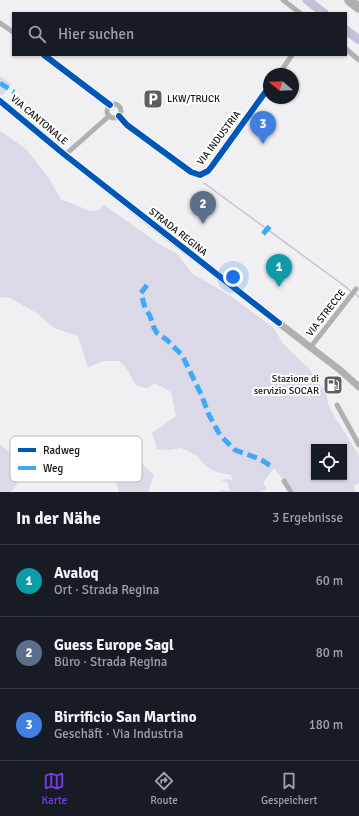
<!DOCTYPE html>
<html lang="de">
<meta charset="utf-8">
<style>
body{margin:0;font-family:Signika,sans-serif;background:#242831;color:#f1f3f6}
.controls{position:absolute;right:12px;bottom:12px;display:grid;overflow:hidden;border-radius:0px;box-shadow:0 1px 3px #0004}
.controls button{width:36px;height:36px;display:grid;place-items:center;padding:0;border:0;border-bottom:1px solid #363941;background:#171b24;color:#f1f3f6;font:20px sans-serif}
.compass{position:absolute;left:263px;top:68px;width:36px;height:36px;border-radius:50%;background:#171b24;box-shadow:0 1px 3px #0004;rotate:289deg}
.you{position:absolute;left:233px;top:277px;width:14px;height:14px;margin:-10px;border:3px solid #fff;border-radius:50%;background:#1a73e8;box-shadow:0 0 0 6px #1a73e833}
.badge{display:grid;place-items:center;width:26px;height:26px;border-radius:50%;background:#7c3aed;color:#fff;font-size:13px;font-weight:700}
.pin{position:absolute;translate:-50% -33px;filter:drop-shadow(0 1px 2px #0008)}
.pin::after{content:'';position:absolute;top:21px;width:14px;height:12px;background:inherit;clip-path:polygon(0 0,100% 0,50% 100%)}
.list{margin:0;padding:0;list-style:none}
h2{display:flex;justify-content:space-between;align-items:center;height:52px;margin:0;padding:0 16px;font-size:17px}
h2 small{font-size:13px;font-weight:400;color:#9ea1a6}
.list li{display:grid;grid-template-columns:26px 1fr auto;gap:12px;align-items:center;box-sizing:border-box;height:72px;padding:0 16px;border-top:1px solid #363941}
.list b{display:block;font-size:15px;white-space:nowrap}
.list p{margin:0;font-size:13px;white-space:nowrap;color:#9ea1a6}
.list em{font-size:13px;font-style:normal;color:#9ea1a6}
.icon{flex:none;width:22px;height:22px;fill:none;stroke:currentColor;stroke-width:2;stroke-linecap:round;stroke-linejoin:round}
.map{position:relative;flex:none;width:359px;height:492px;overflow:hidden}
.search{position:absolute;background:#171b24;box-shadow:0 1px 3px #0004;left:12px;right:12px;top:12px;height:44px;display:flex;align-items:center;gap:10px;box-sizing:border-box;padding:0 14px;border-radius:0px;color:#9ea1a6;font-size:15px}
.sheet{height:268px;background:#171b24}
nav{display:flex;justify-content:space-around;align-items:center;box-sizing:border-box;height:56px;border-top:1px solid #363941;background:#171b24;font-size:11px;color:#9ea1a6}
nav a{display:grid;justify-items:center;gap:2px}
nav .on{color:#7c3aed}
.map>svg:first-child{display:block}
.green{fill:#dbd9e8;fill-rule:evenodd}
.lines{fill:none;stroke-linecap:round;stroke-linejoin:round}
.stream{stroke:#c5c0da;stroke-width:1.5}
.river{stroke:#c5c0da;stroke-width:9}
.street{stroke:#b0b0b1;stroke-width:5}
.secondary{stroke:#b0b0b1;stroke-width:7}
.highway{stroke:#afafb0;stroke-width:10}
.quiet{stroke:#3fa9f5;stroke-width:5;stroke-dasharray:10 5;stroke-linecap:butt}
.cycleway-casing{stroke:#fff;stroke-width:8}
.cycleway{stroke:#0057b8;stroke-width:6}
.labels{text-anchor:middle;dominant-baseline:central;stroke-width:4;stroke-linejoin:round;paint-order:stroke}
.poi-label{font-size:10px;fill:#111112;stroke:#fff;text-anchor:start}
.street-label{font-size:10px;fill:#111112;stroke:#fff}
.key{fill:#fff;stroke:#b8b8b8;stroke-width:1}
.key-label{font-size:11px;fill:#111112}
</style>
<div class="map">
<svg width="359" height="492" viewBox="0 0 359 492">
<rect width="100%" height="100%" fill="#f0f0f2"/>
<g class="green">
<path d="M0 76 11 84 2 96 0 94Z"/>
<path d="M0 131 26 149 48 177 61 199 90 211 98 210 104 205 159 244 177 254 193 274 229 295 274 328 282 342 291 352 309 368 319 384 326 391 328 403 332 412 359 456V483L354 486 355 492H293L274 468 263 483 267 489 260 492H220L219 490 229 491 228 483 221 480 228 479 233 481 231 475C218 472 205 470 199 457L181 448 168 450 157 449 152 433 176 416 171 392 154 383 149 388C133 387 135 384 128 371 126 367 122 364 119 361H103L88 368 78 336 54 328 38 314 10 298 0 297ZM314 447H344V477H314Z"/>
<path d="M0 445 11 453 19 481 11 492H0Z"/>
<path d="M133 446 138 451C139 463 146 468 154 475L148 492H119L108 456 107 447 121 452Z"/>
</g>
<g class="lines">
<g class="stream">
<path d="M204 183 346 287 352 292"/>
<path d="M355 294 359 297"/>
</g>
<g class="river">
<path d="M307 0 324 13"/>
<path d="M346 30 359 40"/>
</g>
<g class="street">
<path d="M283 0 300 13"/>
<path d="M0 23 13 32"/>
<path d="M346 49 359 60"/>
<path d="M44 55 110 105"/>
<path d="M279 74 292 55"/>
<circle cx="114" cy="111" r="7"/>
<path d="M119 116 127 125 191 172 200 175 208 171 212 166 269 87"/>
<path d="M65 155 109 116"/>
<path d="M310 348 356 289"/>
<path d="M337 405 359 445"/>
<path d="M284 481 291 492"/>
</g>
<path class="secondary" d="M0 101 65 155 159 230 288 330 340 370 359 387"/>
<path class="highway" d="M349 0 359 8"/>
<g class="quiet">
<path d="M0 83 14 92"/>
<path d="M263 234 271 225"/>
<path d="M147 285 141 293 145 308 150 316 154 328 157 333 167 340 182 355 201 394 209 415 220 435 235 450 260 459 274 468"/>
</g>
<g class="cycleway-casing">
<g id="cycleway">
<path d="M44 55 110 105"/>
<path d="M0 101 65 155 279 323"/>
<path d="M119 116 127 125 191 172 200 175 208 171 212 166 269 87"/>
</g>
</g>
<use href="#cycleway" class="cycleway"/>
</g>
<defs>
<g id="parking-square" transform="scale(1)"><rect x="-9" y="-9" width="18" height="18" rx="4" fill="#5f5f60" stroke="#fff"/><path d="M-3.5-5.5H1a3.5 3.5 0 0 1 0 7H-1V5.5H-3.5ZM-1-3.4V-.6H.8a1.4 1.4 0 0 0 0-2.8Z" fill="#fff"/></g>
<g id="fuel-square" transform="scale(1)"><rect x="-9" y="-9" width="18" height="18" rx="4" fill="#5f5f60" stroke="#fff"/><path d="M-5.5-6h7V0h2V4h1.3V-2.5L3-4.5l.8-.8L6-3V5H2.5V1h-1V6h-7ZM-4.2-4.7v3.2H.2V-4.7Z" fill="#fff"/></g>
</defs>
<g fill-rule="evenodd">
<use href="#parking-square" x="153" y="99"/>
<use href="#fuel-square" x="333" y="385"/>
</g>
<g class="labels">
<g class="poi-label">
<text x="167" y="99">LKW/TRUCK</text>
<text x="319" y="379" text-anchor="end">Stazione di<tspan x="319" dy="12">servizio SOCAR</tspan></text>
</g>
<g class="street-label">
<text transform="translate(39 120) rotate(40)">VIA CANTONALE</text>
<text transform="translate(219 138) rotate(-53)">VIA INDUSTRIA</text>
<text transform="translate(178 232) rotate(38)">STRADA REGINA</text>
<text transform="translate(326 313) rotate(-52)">VIA STRECCE</text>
</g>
</g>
<rect x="10" y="436" width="132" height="46" rx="6" class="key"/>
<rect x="18" y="448" width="18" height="4" fill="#0057b8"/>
<rect x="18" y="466" width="18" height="4" fill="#3fa9f5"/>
<g class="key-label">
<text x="43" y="454">Radweg</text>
<text x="43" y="472">Weg</text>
</g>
</svg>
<div class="controls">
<button><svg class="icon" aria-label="locate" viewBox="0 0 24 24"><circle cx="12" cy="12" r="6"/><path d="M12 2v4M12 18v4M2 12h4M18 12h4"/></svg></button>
</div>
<svg class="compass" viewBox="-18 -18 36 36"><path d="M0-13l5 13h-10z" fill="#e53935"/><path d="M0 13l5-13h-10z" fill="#9ea1a6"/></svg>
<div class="you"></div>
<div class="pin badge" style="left:279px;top:287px;background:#0f9aa8">1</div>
<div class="pin badge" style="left:203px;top:224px;background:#5c6f8a">2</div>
<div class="pin badge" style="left:263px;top:144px;background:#3f7fe0">3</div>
<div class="search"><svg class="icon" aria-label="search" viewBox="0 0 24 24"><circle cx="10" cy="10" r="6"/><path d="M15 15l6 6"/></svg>Hier suchen</div>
</div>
<section class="sheet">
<h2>In der Nähe<small>3 Ergebnisse</small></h2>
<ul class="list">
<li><span class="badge" style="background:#0f9aa8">1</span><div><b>Avaloq</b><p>Ort · Strada Regina</p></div><em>60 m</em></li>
<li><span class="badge" style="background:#5c6f8a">2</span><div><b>Guess Europe Sagl</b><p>Büro · Strada Regina</p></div><em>80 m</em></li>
<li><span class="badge" style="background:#3f7fe0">3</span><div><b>Birrificio San Martino</b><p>Geschäft · Via Industria</p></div><em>180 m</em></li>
</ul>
</section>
<nav>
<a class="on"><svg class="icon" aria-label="map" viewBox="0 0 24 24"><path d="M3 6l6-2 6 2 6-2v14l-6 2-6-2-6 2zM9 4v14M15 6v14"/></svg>Karte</a>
<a><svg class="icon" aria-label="directions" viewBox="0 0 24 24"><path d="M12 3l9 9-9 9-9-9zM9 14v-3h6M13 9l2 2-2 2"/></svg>Route</a>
<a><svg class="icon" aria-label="saved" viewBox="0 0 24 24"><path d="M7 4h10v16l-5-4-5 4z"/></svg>Gespeichert</a>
</nav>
